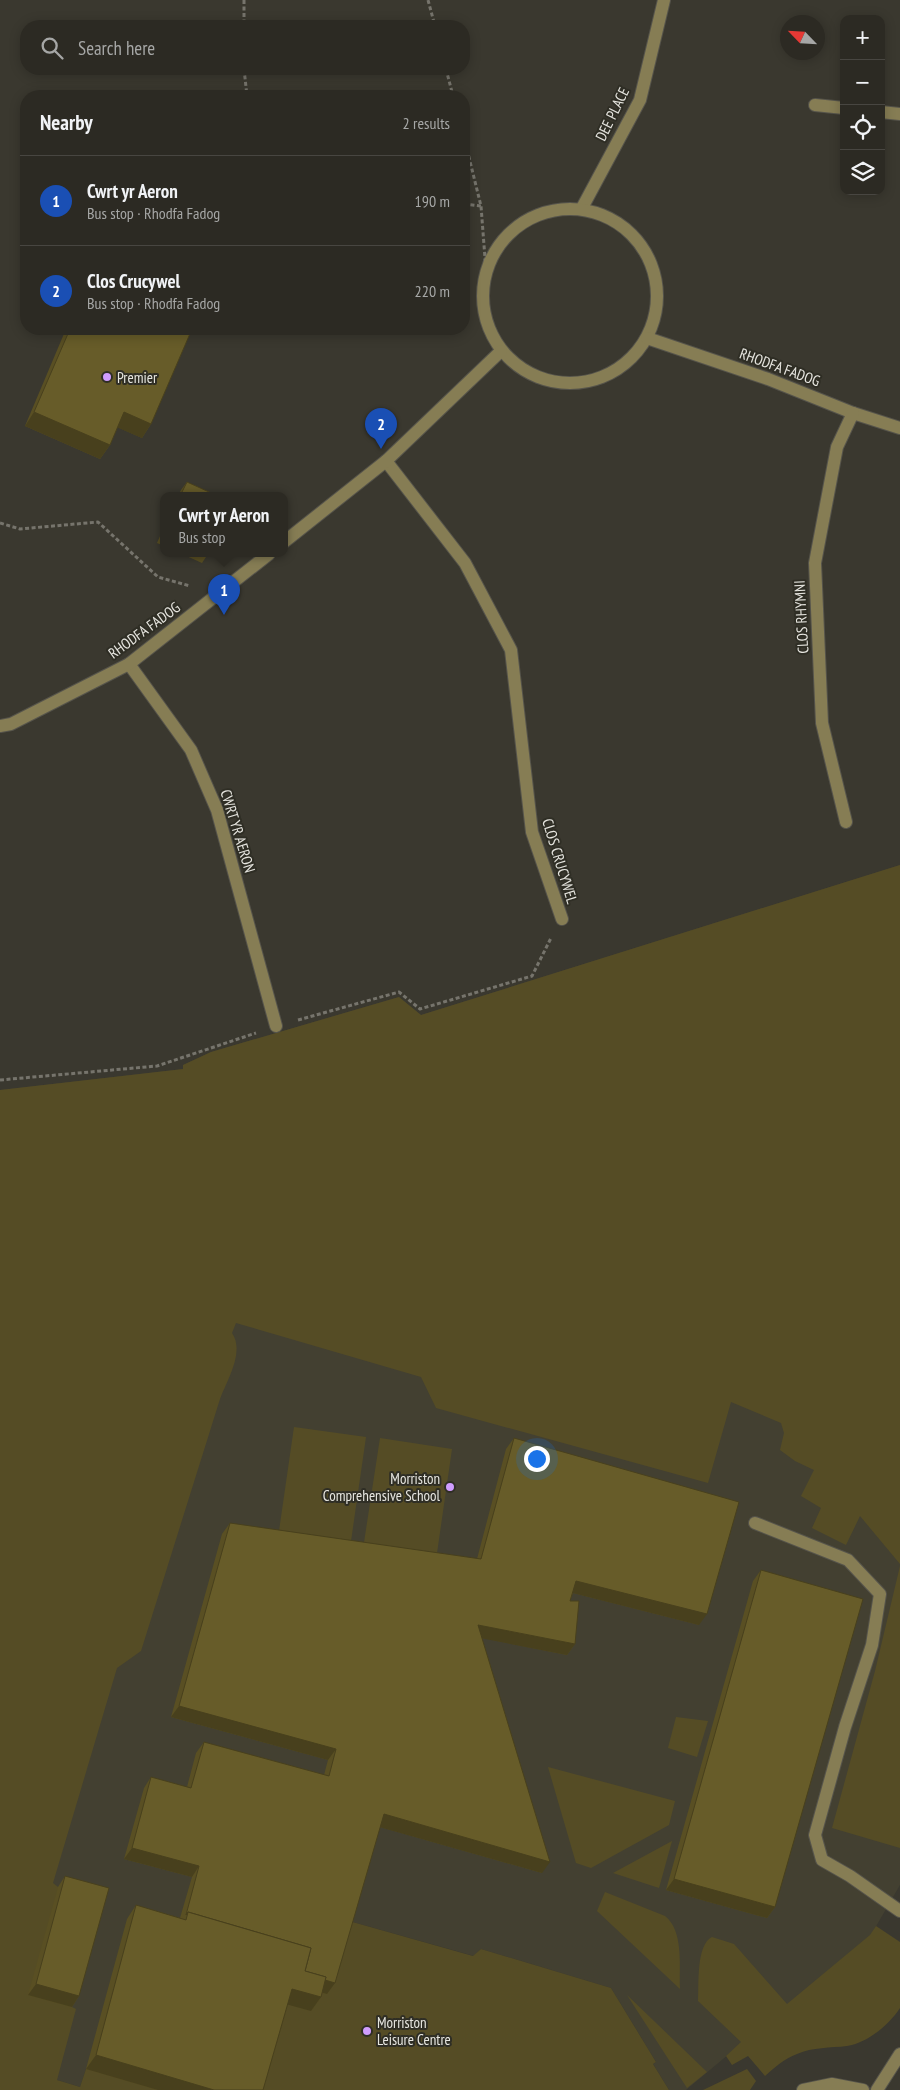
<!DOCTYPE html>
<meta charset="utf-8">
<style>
body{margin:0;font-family:"PT Sans Narrow",sans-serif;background:#383630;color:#f1f3f6}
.controls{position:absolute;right:15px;top:15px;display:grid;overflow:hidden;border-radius:10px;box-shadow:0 2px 12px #0003}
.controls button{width:45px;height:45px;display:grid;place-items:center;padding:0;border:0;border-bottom:1px solid #484641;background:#2c2a23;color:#f1f3f6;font:25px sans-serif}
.compass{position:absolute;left:780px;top:15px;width:45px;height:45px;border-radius:50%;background:#2c2a23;box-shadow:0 2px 12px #0003;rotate:295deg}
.you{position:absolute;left:536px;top:1458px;width:18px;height:18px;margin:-12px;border:4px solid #fff;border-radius:50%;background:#1a73e8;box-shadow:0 0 0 8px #1a73e833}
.badge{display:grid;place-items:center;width:32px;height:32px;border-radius:50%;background:#d09dfe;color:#fff;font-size:16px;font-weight:700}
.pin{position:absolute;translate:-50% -41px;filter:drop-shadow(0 1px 2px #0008)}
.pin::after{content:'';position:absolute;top:26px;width:18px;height:15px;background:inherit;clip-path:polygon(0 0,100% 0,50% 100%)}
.popup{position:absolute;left:160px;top:492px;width:128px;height:65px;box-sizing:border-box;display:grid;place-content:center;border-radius:10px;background:#2c2a23;filter:drop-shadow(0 1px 4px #0005);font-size:16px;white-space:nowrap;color:#a6a7a6}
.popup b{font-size:19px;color:#f1f3f6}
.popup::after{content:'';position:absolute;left:50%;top:100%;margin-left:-10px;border:10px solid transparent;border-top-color:#2c2a23}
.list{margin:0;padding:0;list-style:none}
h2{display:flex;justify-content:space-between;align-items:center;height:65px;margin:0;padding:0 20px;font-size:21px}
h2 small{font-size:16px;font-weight:400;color:#a6a7a6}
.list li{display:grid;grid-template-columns:32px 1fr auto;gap:15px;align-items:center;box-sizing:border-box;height:90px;padding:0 20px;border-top:1px solid #484641}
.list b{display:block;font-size:19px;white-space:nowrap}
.list p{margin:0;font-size:16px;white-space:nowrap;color:#a6a7a6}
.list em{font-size:16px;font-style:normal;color:#a6a7a6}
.icon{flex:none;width:28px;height:28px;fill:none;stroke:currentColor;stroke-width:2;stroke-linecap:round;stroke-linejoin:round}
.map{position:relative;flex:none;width:900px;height:2090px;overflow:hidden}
.search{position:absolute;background:#2c2a23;box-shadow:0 2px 12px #0003;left:20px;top:20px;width:450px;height:55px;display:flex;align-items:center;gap:12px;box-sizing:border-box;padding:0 18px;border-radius:20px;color:#a6a7a6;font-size:19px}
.panel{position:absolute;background:#2c2a23;box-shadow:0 2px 12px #0003;left:20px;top:90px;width:450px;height:245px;border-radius:20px}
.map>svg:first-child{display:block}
.built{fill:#434031}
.green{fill:#554c25}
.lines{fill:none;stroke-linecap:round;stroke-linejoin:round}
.minor-casing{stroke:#56544b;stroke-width:14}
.path{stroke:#76746c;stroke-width:3;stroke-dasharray:4 2.5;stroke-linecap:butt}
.minor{stroke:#867d54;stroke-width:12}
.wall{fill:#594f23}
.shaded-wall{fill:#48401d}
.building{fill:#675c29;stroke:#48401d}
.poi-dot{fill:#d09dfe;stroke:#2f2e25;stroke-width:2}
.labels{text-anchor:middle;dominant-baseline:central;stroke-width:4;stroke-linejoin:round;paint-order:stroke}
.street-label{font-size:15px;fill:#e7e6e0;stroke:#2f2e25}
.poi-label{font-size:15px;fill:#e7e6e0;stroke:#2f2e25;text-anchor:start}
</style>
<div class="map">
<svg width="900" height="2090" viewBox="0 0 900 2090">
<rect width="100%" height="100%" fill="#3a382f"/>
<path class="built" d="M900 865V1885L871 1935 686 2090H669L653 2064 656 2062 611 1988 481 1949 474 1956 349 1921 327 1994 86 2069 80 2087 57 2080 0 2090V1090L183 1069V1065L211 1052 399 997 421 1015Z"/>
<g class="green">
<path d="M900 865V1564L860 1516 846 1545 812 1528 821 1508 801 1496 814 1470 795 1461 780 1450 784 1433 781 1423 731 1402 708 1483 436 1408 421 1377 236 1323 232 1333C245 1352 227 1380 220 1399L141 1651 117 1668 53 1883 58 1887 72 2007 76 2009 57 2080 80 2087 86 2069 349 1921 473 1956 481 1949 611 1988 656 2062 653 2064 669 2090H0V1090L183 1069V1065L211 1052 399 997 421 1015Z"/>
<path d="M294 1427 366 1437 350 1548 278 1538Z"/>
<path d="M380 1438 452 1449 436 1560 363 1549Z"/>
<path d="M900 1566V1848L832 1828 875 1671Z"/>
<path d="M676 1717 708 1721 697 1757 668 1748Z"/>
<path d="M548 1767 675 1801 669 1825 591 1868 576 1863Z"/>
<path d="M672 1841 659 1888 613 1873Z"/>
<path d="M605 1892 665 1916C684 1931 679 1966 680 1989L597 1911Z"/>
<path d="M876 1926 900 1942V2008C889 2025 867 2043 847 2046 830 2048 813 2047 797 2054 784 2059 775 2067 765 2076L748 2056 732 2065 726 2056 741 2042 698 2001C699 1984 696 1945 712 1937L734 1944 787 2004 870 1935Z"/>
<path d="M627 1995 707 2072 687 2088Z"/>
<path d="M747 2069 756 2081 750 2090H703Z"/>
</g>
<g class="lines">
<g class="minor-casing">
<g id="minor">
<path d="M815 105 844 108"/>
<path d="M881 112 900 114"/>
<path d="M582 208 640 100 664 0"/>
<circle cx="570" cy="296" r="87"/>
<path d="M647 338 768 379 853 413 900 428"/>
<path d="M386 461 465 563 511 650 532 832 562 919"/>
<path d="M284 542 386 461 501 351"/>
<path d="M129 664 191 750 217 810 276 1026"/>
<path d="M0 726 11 724 129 664 269 554"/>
<path d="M846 822 822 723 815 563 837 447 853 413"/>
<path d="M755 1523 848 1560 880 1594 872 1645 845 1727 815 1835 822 1860 850 1876 900 1911"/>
<path d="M803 2090 832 2084 863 2090"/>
<path d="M877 2090 900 2054"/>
</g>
</g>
<g class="path">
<path d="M244 0V26"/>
<path d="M428 0 435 26"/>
<path d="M244 69 247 96"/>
<path d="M446 69 453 96"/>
<path d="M464 137 481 206 486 271"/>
<path d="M464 204 481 206"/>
<path d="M0 523 20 529 98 522 158 577 190 586"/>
<path d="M298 1020 399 992 420 1009 532 976 551 938"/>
<path d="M0 1080 157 1066 256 1033"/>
</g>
<use href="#minor" class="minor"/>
</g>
<g class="wall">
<path d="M66 329H192L151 424 142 438 117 427 110 445 100 459 25 426Z"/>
<path d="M187 482 218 496H178L181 490Z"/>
<path d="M164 527V546L157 543Z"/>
<path d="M182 554H208L202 563Z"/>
<path d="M514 1438 699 1625 573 1593 570 1601 575 1644 567 1655 482 1638 542 1873 380 1827 327 1994 322 1993 321 1997 311 2011 288 2004 263 2090H158L86 2069 127 1919 136 1905 180 1918 192 1877 124 1859 144 1788 151 1777 187 1787 196 1753 204 1742 324 1775 328 1760 171 1717 222 1534 230 1523 477 1559 506 1449Z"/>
<path d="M761 1570 775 1907 767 1918 666 1890 753 1581Z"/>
<path d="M65 1876 79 1996 72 2007 28 1995 58 1887Z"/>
</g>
<g class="shaded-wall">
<path d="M34 412 110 445 100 459 25 426Z"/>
<path d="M124 412 151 424 142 438 114 426Z"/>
<path d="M576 1581 707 1614 699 1625 569 1592Z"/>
<path d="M478 1625 575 1644 567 1655 470 1636Z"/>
<path d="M179 1706 336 1749 328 1760 171 1717Z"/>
<path d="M384 1814 550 1862 542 1873 376 1826Z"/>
<path d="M132 1848 199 1866 192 1877 124 1859Z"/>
<path d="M674 1879 775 1907 767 1918 666 1890Z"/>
<path d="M303 1974 335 1983 327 1994 295 1985Z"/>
<path d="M36 1984 79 1996 72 2007 28 1995Z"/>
<path d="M292 1989 321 1997 311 2011 282 2003Z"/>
<path d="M96 2055 214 2090H158L86 2069Z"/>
</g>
<g class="building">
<path d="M70 329H192L151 424 124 412 110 445 34 412Z"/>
<path d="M187 482 218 496H180Z"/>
<path d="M514 1438 739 1502 707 1614 576 1581 570 1601H579L575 1644 478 1625 550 1862 384 1814 335 1983 325 1980 326 1977 305 1971 311 1948 188 1912 186 1915 199 1866 132 1848 151 1777 191 1788 204 1742 329 1776 336 1749 179 1706 230 1523 481 1559Z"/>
<path d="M761 1570 863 1599 775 1907 674 1879Z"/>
<path d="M65 1876 109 1888 79 1996 36 1984Z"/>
<path d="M136 1905 186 1920 188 1912 311 1948 305 1971 326 1977 321 1997 292 1989 263 2090H214L96 2055Z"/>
</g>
<g class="poi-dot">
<circle cx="107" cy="377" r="5"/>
<circle cx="450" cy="1487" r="5"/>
<circle cx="367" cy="2031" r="5"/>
</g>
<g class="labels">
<g class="street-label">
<text transform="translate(612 114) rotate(-64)">DEE PLACE</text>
<text transform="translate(780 367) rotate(20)">RHODFA FADOG</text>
<text transform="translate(801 617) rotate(-93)">CLOS RHYMNI</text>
<text transform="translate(144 630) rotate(-36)">RHODFA FADOG</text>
<text transform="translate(238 831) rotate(73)">CWRT YR AERON</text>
<text transform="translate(560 861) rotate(73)">CLOS CRUCYWEL</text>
</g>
<g class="poi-label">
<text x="117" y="377">Premier</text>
<text x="440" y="1478" text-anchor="end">Morriston<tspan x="440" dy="17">Comprehensive School</tspan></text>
<text x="377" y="2022">Morriston<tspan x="377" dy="17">Leisure Centre</tspan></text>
</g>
</g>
</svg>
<div class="controls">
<button>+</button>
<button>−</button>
<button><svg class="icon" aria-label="locate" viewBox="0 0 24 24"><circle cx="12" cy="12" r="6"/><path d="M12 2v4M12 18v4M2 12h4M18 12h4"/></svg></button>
<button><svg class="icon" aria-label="layers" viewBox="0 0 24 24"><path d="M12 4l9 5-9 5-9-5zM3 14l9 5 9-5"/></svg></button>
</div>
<svg class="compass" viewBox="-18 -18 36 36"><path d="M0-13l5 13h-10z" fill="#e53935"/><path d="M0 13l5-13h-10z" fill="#a6a7a6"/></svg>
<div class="you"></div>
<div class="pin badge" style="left:224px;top:615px;background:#1a4fb4">1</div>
<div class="popup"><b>Cwrt yr Aeron</b>Bus stop</div>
<div class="pin badge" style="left:381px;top:449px;background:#1a4fb4">2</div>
<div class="search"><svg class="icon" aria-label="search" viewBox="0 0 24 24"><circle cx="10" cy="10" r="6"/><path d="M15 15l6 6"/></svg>Search here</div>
<section class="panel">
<h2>Nearby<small>2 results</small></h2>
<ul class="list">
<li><span class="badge" style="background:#1a4fb4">1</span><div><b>Cwrt yr Aeron</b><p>Bus stop · Rhodfa Fadog</p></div><em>190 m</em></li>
<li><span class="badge" style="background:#1a4fb4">2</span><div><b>Clos Crucywel</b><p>Bus stop · Rhodfa Fadog</p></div><em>220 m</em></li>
</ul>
</section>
</div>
